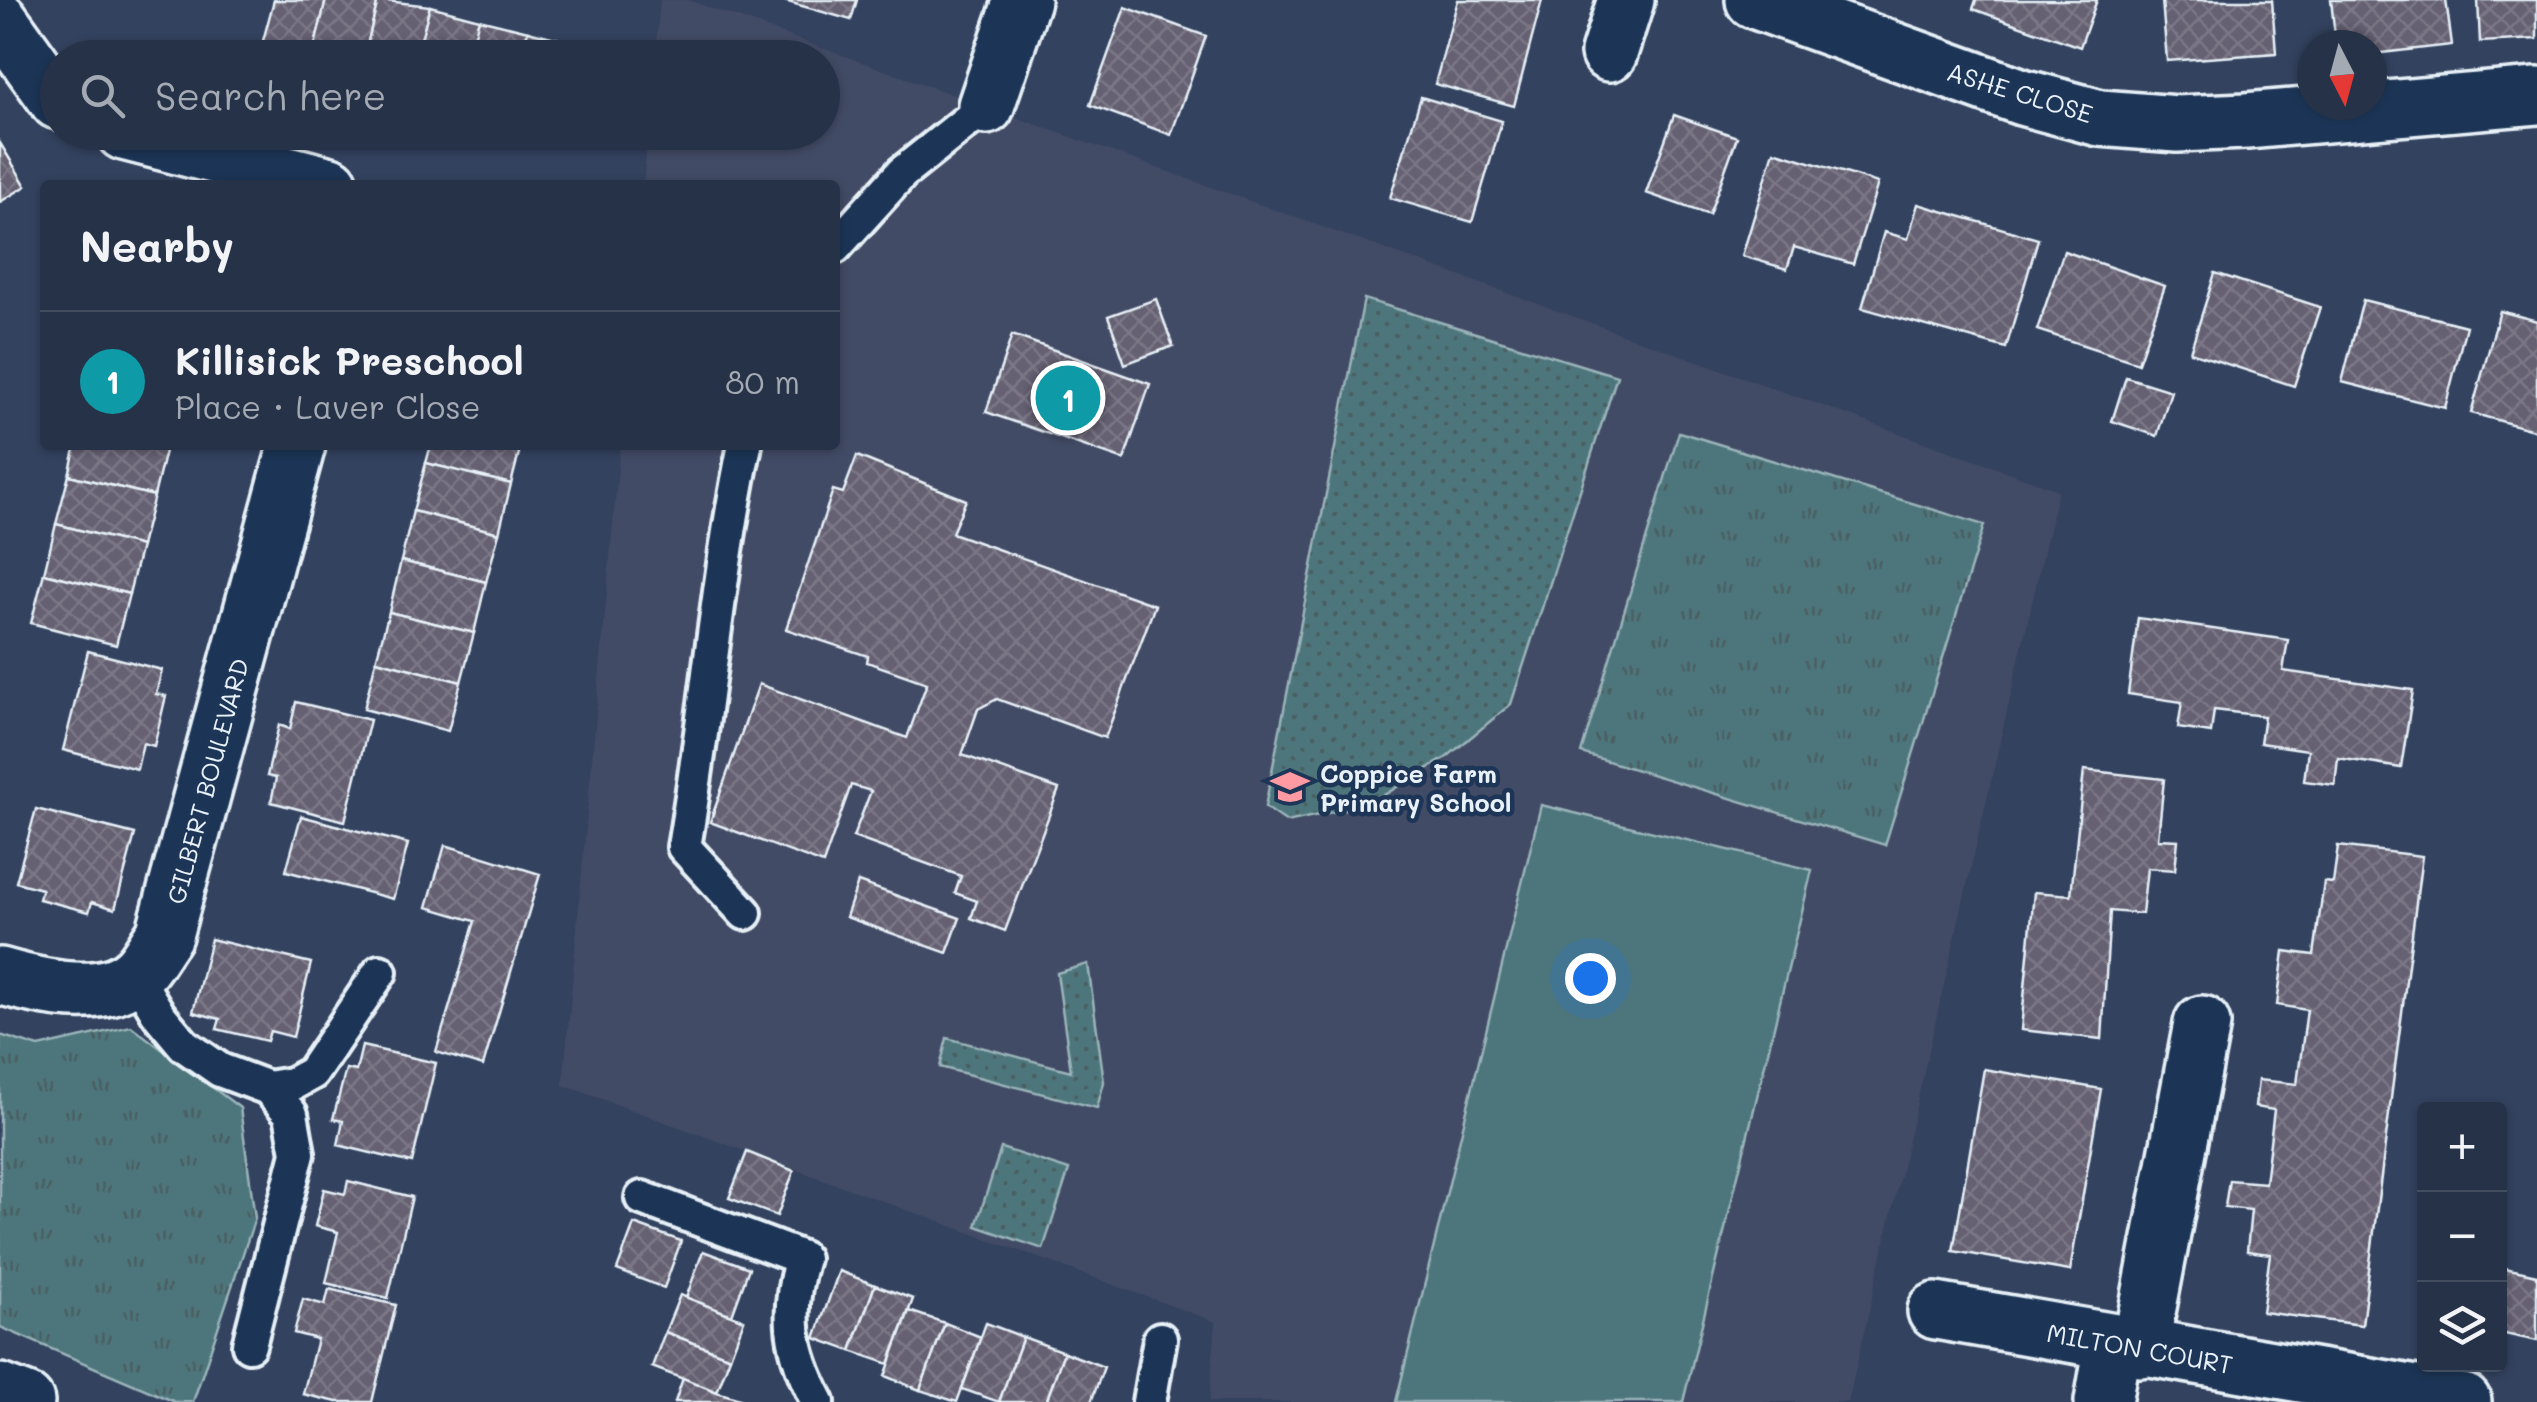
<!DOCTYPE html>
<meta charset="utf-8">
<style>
body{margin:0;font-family:Mali,sans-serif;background:#2e3a4e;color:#f1f3f6}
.controls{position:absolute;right:30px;bottom:30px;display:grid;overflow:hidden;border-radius:10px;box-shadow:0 2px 8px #0004}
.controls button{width:90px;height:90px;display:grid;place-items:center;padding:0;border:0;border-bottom:2px solid #424d60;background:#263247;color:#f1f3f6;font:50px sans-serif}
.compass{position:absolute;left:2297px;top:30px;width:90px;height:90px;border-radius:50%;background:#263247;box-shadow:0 2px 8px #0004;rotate:174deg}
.you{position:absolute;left:1590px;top:978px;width:35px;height:35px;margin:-25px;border:8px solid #fff;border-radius:50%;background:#1a73e8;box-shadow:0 0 0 15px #1a73e833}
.badge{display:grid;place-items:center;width:65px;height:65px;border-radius:50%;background:#d6ab8b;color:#fff;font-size:32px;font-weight:700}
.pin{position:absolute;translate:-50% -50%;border:5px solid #fff;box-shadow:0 2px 10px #0006}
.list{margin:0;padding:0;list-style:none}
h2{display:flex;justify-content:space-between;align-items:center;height:130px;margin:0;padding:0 40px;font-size:42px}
h2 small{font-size:32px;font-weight:400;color:#a4aab4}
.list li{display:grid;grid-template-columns:65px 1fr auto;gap:30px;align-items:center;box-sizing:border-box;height:140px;padding:0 40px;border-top:2px solid #424d60}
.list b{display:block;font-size:38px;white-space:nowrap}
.list p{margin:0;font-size:32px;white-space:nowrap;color:#a4aab4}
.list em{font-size:32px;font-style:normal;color:#a4aab4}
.icon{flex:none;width:55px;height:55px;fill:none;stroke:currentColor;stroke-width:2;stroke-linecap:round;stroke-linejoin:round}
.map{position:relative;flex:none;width:2537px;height:1402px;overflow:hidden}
.search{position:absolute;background:#263247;box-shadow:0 2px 8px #0004;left:40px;top:40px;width:800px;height:110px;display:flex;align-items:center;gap:25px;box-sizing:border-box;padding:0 35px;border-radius:55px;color:#a4aab4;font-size:38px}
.panel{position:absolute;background:#263247;box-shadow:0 2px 8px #0004;left:40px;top:180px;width:800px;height:270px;border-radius:10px}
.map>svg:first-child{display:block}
.built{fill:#424b65}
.grass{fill:url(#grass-tufts);stroke:#9ab4ba;stroke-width:2.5}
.park{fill:url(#park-dots);stroke:#9ab4ba;stroke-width:2.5}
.pitch{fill:#4d767b;stroke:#9ab4ba;stroke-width:2.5}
.building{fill:url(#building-cross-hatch);stroke:#e8f1f8;stroke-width:2.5}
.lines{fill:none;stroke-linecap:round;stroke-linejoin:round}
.lane-casing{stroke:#e8f1f8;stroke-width:40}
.street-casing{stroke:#e8f1f8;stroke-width:62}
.secondary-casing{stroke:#e8f1f8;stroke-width:62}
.lane{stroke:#1d3557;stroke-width:32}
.street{stroke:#1d3557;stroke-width:55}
.secondary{stroke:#1d3557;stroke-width:55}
.labels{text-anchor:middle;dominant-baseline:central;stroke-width:9;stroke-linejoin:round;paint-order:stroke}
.street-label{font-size:25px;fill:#e8f1f8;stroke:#1d3557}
.poi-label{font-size:25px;font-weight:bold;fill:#e8f1f8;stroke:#1d3557;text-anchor:start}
</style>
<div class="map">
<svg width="2537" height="1402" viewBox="0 0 2537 1402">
<defs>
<pattern id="grass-tufts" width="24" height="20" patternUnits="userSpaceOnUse" patternTransform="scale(2.5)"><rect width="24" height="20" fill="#4d767b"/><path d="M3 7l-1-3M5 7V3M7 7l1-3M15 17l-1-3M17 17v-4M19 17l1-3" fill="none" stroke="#4a5f62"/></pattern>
<pattern id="park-dots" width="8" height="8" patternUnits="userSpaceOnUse" patternTransform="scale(2.5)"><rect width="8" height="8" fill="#4d767b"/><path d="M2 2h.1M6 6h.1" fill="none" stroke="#4a5f62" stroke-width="1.8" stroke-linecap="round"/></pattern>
<pattern id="building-cross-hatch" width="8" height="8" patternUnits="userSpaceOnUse" patternTransform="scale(2.5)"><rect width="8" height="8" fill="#656072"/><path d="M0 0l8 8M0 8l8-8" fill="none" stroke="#7b7787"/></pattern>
</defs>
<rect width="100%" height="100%" fill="#33425f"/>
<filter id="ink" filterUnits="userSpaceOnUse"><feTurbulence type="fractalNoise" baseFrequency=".01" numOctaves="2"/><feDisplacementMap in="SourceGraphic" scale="20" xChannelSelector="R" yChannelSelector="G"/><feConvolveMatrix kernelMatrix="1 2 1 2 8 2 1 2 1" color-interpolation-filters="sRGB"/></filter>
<g filter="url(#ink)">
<path class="built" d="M660 0H688L2058 490 1848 1402H1209L1216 1322 563 1085 620 445H835V185H643L648 133 822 132V58L655 57Z"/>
<g class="grass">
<path d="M1679 432 1984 525 1885 845 1581 753Z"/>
<path d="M131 1026 240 1108 255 1218 193 1402H175L0 1327V1035L39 1047Z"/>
</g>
<g class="park">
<path d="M1364 299 1617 376 1511 704 1447 757 1369 804 1287 822 1265 807Z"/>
<path d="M1088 964 1104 1082 1097 1108 940 1067 947 1038 1071 1071 1057 973Z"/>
<path d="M1001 1148 1069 1170 1043 1249 976 1226Z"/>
</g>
<path class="pitch" d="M1541 805 1812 870 1683 1402H1396Z"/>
<g class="building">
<path d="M274 0H326L312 58 260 52Z"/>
<path d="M326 0H378L364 58H312Z"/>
<path d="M378 0 430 6 416 58H364Z"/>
<path d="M781 0H857L851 20Z"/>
<path d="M1458 0H1542L1514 106 1435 84Z"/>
<path d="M1976 0H2097L2080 47 1973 9Z"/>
<path d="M2162 0H2272L2276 53 2167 61Z"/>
<path d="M2331 0H2446L2452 45 2372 54V45H2336Z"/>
<path d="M2478 0H2537V39L2480 42Z"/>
<path d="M430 6 479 19 469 58H416Z"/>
<path d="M1125 7 1206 36 1171 135 1090 105Z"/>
<path d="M479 19 528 31 521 58H469Z"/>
<path d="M528 31 578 44 574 58H521Z"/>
<path d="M578 44 628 56 627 58H574Z"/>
<path d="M1421 97 1502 121 1472 222 1390 198Z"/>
<path d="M1674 115 1737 137 1709 215 1646 193Z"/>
<path d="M571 132H609L607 142Z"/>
<path d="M0 143 26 186 0 202Z"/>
<path d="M1774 151 1878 183 1853 264 1794 247 1787 269 1742 256Z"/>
<path d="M1918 204 2038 239 2006 348 1862 308 1884 232 1908 239Z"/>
<path d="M2064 251 2165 286 2138 363 2037 330Z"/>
<path d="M2215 273 2320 307 2294 386 2190 352Z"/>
<path d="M1156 299 1173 346 1125 364 1108 316Z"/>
<path d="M2363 300 2466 326 2445 408 2342 382Z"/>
<path d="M2500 311 2537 321V431L2471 413Z"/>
<path d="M1012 335 1150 384 1124 460 986 412Z"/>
<path d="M2126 377 2171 391 2157 436 2112 421Z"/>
<path d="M76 445 166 447 154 496 69 475Z"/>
<path d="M431 445H521L511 484 426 463Z"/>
<path d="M857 456 966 500 952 533 1155 605 1105 738 997 699 978 709 962 755 1059 789 1005 931 971 918 977 901 955 893 961 876 853 837 871 791 851 785 823 864 710 822 759 684 907 738 927 683 867 662 868 656 786 629 833 490 843 493Z"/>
<path d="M426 463 511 484 499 533 413 511Z"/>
<path d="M69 475 154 496 141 546 56 524Z"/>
<path d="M413 511 499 533 486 582 401 561Z"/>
<path d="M56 524 141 546 129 594 44 573Z"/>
<path d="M401 561 486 582 474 633 389 612Z"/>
<path d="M44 573 129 594 116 645 31 623Z"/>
<path d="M389 612 474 633 461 682 376 660Z"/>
<path d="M2138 618 2288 640 2283 671 2413 690 2401 768 2338 758 2335 785 2304 781 2308 750 2260 743 2264 716 2214 710 2211 733 2178 728 2182 702 2128 694Z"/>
<path d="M88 651 162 670 156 694 166 696 154 746 143 743 137 769 63 750Z"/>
<path d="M376 660 461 682 448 731 364 709Z"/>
<path d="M296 702 370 720 345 821 271 802 276 778 267 776 279 725 290 729Z"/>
<path d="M2084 770 2164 779 2158 839 2178 840 2175 870 2147 868 2142 914 2110 911 2102 1039 2021 1030 2034 892 2071 895Z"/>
<path d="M36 809 135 834 115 909 92 902 89 912 39 899 42 889 16 882Z"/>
<path d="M301 816 408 844 393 899 286 871Z"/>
<path d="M445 845 540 874 483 1066 436 1052 475 921 427 907Z"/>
<path d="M2338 846 2422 856 2362 1325 2262 1312 2270 1254 2247 1251 2251 1210 2225 1207 2229 1180 2265 1183 2274 1110 2255 1107 2258 1080 2297 1084 2307 1010 2277 1005 2284 951 2314 955 2324 882 2333 883Z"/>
<path d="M858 882 960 918 947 953 846 917Z"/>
<path d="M211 939 311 963 293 1037 270 1031 267 1041 217 1029 220 1019 193 1012Z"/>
<path d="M362 1046 436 1063 412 1163 338 1145 343 1121 333 1119 346 1069 356 1071Z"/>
<path d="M1984 1069 2101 1089 2070 1271 1953 1251Z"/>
<path d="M747 1152 794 1171 777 1216 729 1198Z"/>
<path d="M348 1181 412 1197 388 1298 326 1283 338 1232 315 1226 324 1189 345 1194Z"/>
<path d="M634 1224 681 1241 664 1288 617 1270Z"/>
<path d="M703 1251 749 1268 732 1315 686 1298Z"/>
<path d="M2500 1267 2537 1275V1341L2500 1333Z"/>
<path d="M839 1271 875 1285 851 1351 815 1338Z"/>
<path d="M875 1285 913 1299 889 1364 851 1351Z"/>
<path d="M329 1289 396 1305 372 1402H337L303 1394 317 1339 294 1333 303 1299 325 1305Z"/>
<path d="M680 1295 744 1320 730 1357 665 1332Z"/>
<path d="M909 1311 945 1323 920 1390 885 1376Z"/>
<path d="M945 1323 981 1337 957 1402 920 1390Z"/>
<path d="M986 1323 1023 1337 999 1402 962 1389Z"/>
<path d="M665 1332 730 1357 717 1392 652 1367Z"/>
<path d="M1023 1337 1064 1352 1046 1402H999Z"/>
<path d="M1064 1352 1104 1367 1091 1402H1046Z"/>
<path d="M683 1378 717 1392 749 1402H675Z"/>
</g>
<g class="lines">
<g class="lane-casing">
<g id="lane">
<path d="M835 247 902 173 986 106"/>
<path d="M745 445C717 578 707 713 684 847L745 913"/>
<path d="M135 975 159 1015 184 1045 220 1070 268 1088 291 1114 298 1153 249 1345"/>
<path d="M268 1088 292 1084 312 1073 380 972"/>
<path d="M642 1198 802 1258C785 1314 791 1351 818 1402"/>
<path d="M1149 1402 1160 1339"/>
</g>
</g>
<g class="street-casing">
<g id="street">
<path d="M1754 0 2022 97 2100 118 2177 124 2246 121 2537 96"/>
<path d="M0 20 58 101"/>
<path d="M1609 53 1626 0"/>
<path d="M986 106 1022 0"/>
<path d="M124 132 330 185"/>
<path d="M0 976C38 987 103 1003 136 973 147 964 155 946 164 935L297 445"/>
<path d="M1936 1311 2463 1402"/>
<path d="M2140 1349 2202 1024"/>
<path d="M2103 1402 2113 1344"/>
</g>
</g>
<g class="secondary-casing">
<path id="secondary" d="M0 1392 26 1402"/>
</g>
<use href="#lane" class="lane"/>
<use href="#street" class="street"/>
<use href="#secondary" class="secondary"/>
</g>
</g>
<defs>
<g id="school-bare" transform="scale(3)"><path d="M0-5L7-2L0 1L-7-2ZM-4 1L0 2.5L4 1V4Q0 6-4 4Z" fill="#ff9aa2" stroke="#1d3557" stroke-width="2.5" paint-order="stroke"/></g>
</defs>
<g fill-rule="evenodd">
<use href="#school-bare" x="1290" y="787"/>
</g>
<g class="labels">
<g class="street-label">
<text transform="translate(2020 92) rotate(17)">ASHE CLOSE</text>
<text transform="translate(207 781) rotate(-75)">GILBERT BOULEVARD</text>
<text transform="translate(2140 1348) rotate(10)">MILTON COURT</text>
</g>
<g class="poi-label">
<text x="1320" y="773">Coppice Farm<tspan x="1320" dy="29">Primary School</tspan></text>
</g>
</g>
</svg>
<div class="controls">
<button>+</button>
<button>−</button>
<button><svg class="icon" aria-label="layers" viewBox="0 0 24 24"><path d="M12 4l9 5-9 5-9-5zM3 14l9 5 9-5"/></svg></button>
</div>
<svg class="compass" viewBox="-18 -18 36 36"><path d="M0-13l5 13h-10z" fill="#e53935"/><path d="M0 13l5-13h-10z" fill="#a4aab4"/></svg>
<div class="you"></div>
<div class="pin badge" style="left:1068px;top:398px;background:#0f9aa8">1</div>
<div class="search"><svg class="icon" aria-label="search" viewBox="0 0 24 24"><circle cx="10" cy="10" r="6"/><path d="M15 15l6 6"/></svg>Search here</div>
<section class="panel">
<h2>Nearby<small></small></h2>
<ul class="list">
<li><span class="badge" style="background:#0f9aa8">1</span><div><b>Killisick Preschool</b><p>Place · Laver Close</p></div><em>80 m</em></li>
</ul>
</section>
</div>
